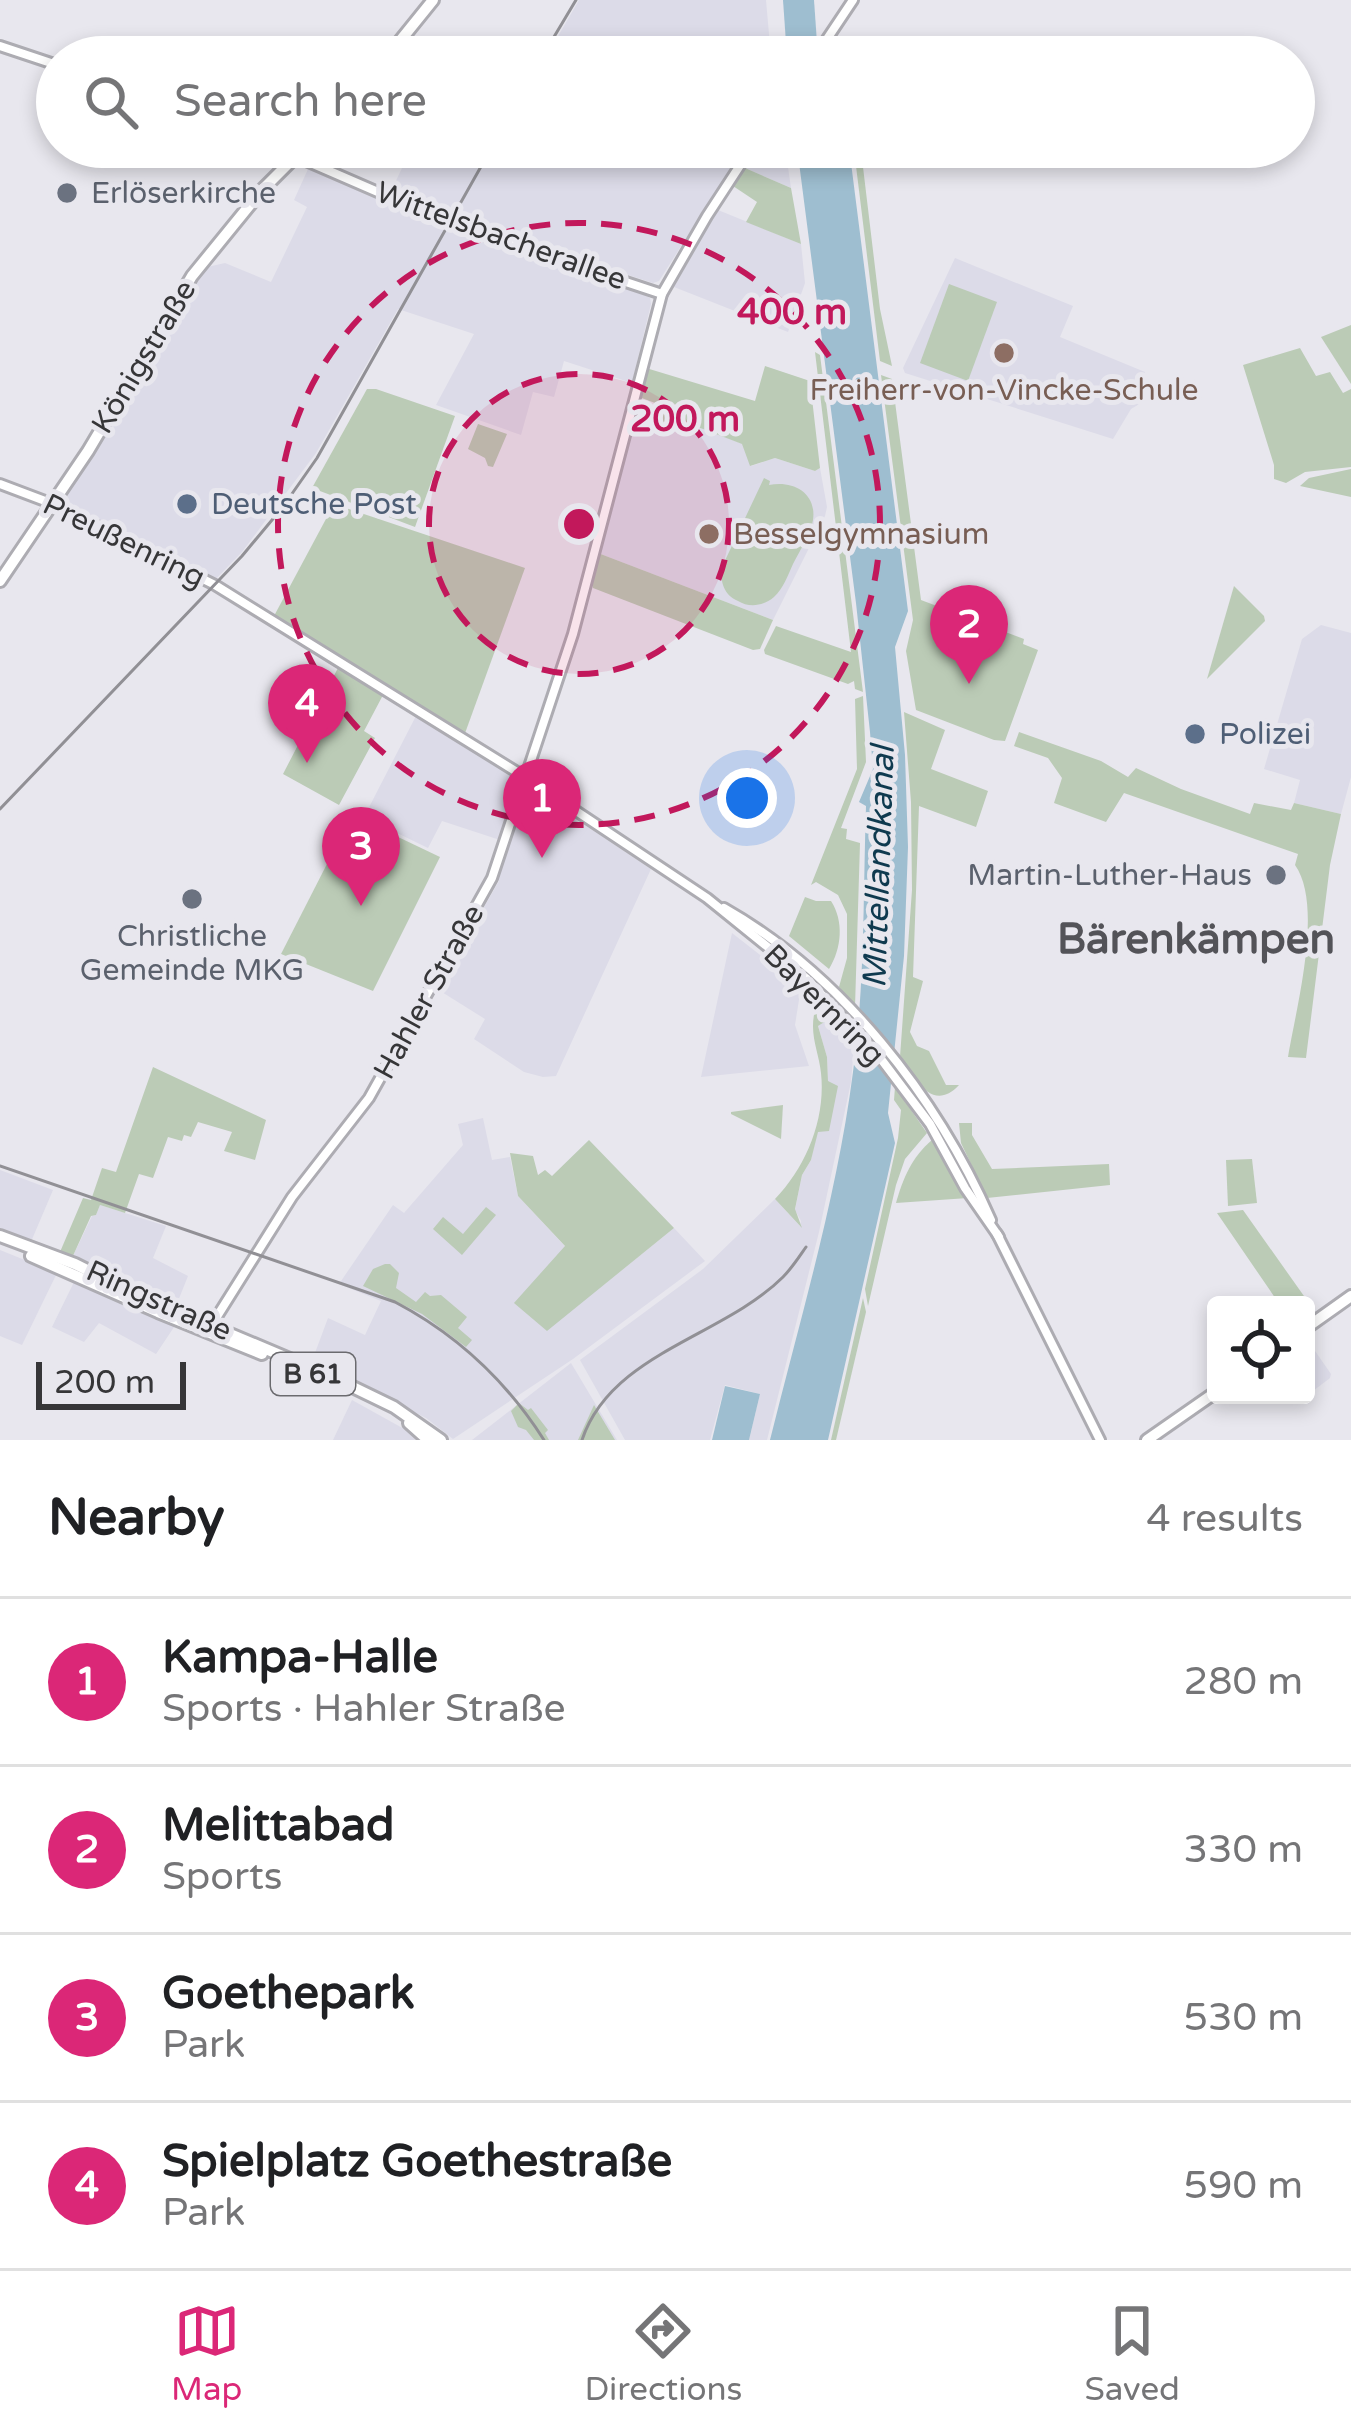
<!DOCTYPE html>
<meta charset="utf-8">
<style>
body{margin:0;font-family:"Varela Round",sans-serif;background:#f6f6f6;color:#202124}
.controls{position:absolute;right:36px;bottom:36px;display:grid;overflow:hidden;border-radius:12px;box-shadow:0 6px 18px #0003}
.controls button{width:108px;height:108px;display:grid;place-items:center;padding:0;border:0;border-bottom:3px solid #e0e0e0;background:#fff;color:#202124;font:60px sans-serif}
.scale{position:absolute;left:36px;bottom:30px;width:150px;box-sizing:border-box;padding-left:12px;border:6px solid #363638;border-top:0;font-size:33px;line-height:42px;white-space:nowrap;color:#363638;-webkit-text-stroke:9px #e8e7ee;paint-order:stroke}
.you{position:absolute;left:747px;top:798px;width:42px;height:42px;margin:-30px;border:9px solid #fff;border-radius:50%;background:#1a73e8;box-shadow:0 0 0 18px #1a73e833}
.badge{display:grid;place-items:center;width:78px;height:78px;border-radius:50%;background:#db2777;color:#fff;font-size:39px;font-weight:700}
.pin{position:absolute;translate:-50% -99px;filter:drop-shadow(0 3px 6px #0008)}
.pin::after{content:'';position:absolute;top:63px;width:42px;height:36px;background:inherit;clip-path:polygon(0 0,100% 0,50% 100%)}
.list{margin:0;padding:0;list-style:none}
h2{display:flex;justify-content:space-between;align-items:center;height:156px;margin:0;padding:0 48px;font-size:51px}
h2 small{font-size:39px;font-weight:400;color:#757577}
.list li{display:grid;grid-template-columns:78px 1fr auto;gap:36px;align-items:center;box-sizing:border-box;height:168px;padding:0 48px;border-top:3px solid #e0e0e0}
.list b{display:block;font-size:45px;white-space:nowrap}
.list p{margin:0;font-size:39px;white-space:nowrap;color:#757577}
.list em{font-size:39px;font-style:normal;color:#757577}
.icon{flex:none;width:66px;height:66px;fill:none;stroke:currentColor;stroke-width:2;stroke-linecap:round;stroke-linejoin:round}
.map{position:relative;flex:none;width:1351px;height:1440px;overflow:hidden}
.search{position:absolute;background:#fff;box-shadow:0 6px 18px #0003;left:36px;right:36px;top:36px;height:132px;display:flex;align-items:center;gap:30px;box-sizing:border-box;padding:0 42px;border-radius:66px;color:#757577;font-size:45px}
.sheet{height:828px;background:#fff}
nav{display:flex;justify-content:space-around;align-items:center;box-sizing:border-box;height:168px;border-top:3px solid #e0e0e0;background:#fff;font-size:33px;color:#757577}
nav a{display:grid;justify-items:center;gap:6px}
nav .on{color:#db2777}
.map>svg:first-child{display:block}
.built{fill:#dcdbe8}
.green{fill:#bbcbb6}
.water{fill:#9ebed0}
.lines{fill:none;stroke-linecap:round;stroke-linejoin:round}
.minor-casing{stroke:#adacb2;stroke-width:14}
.major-casing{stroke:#adacb2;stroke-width:16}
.minor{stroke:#fff;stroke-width:8}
.major{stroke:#fff;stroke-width:10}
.rail{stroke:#919095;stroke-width:3}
.ring{fill:none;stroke:#c2185b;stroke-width:6;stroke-dasharray:21 15}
.worship-dot{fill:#6b7280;stroke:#e8e7ee;stroke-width:4.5}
.education-dot{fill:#8d6e63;stroke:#e8e7ee;stroke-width:4.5}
.service-dot{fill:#5c6f8a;stroke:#e8e7ee;stroke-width:4.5}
.labels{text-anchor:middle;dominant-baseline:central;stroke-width:10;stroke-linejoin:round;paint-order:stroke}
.shield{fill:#e8e7ee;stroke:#6b6b6f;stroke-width:3}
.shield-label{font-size:27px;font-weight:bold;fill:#363638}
.worship-label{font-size:30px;fill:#5b616d;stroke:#e8e7ee;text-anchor:start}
.street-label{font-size:30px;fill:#363638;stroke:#e8e7ee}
.education-label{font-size:30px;fill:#785e54;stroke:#e8e7ee}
.service-label{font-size:30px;fill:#4e5e75;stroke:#e8e7ee;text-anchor:start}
.water-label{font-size:33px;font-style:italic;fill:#0f3a4f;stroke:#e8e7ee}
.district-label{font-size:42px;font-weight:bold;fill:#535358;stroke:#e8e7ee}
.centre{fill:#c2185b;stroke:#e8e7ee;stroke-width:6}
.ring-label{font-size:36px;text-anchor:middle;font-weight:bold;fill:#c2185b;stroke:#e8e7ee;stroke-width:10;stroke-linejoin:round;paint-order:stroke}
</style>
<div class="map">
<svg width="1351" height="1440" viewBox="0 0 1351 1440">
<rect width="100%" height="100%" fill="#e8e7ee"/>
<g class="built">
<path d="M579 0H766L771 57H546Z"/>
<path d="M412 147H744L659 281 653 283 454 219 394 192 393 187Z"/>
<path d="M759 147H785L791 188 745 168Z"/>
<path d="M308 169 443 226 643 293 650 298 651 304 632 383 564 361 554 397 533 392 521 435 436 405 474 334 398 309 316 453 242 552 213 582 61 503 203 268 225 263 271 282 307 207 294 200Z"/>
<path d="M718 210 801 244 805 283 788 332 674 287Z"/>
<path d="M955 258 1073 306 1060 337 1145 372 1135 392 1141 403 1131 409 1113 439 905 373 903 368Z"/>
<path d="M634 416 657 425 663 424 668 416 743 444 751 466 775 458 815 471 820 468 827 507 825 516 773 620 598 553Z"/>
<path d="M1321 625 1351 633V777L1341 814 1294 803 1300 780 1264 769 1302 639Z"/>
<path d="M417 714 651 869 556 1076 543 1077 524 1072 474 1039 485 1019 437 989 499 881 490 872 500 840 442 821 428 848 364 817Z"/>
<path d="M732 933 801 987 795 1025 809 1066 701 1077Z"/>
<path d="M826 1021 842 1037 855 1036 851 1082 819 1232 767 1440H749L760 1394 725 1385 710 1440H625L580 1360 703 1269 775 1199 800 1226 801 1221 795 1210 802 1175 811 1160 828 1081 827 1057 818 1026Z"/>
<path d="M483 1118 492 1160 510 1157 518 1196 602 1286 674 1228 705 1261 573 1359 453 1439 426 1418 312 1361 328 1318 365 1335 381 1301 339 1284 393 1205 404 1213 463 1145 458 1124Z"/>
<path d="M0 1170 53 1190 30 1244 0 1231Z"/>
<path d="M100 1205 166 1226 153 1258 188 1276 176 1306 72 1258 92 1216 96 1215Z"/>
<path d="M0 1250 57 1273 22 1345 0 1336Z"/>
<path d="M75 1280 176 1324 156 1354 99 1323 84 1342 52 1327Z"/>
<path d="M1306 1338 1331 1374 1330 1378 1313 1391 1310 1388 1306 1390Z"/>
<path d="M571 1363 617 1440H472Z"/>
<path d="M352 1400 406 1430 416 1440H333Z"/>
</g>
<g class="green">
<path d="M858 147H866L868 167H863L880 309 892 366 880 361 856 166 859 159Z"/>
<path d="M745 168 791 188 801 244 746 222 757 202 733 186Z"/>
<path d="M949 284 997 302 968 381 920 363Z"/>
<path d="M1351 325V384L1321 337Z"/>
<path d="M1300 348 1316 376 1330 372 1343 393 1351 389V467L1305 472 1286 483 1274 479V465L1243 365Z"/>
<path d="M815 352 820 355 863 692 855 689 854 681 848 684 765 654 764 650 776 626 851 652Z"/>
<path d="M765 366 810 381 820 468 815 471 775 458 750 466 742 444 669 416 663 424 657 425 663 406 639 397 646 368 755 401Z"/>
<path d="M881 375 892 379 921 600 1024 639 1023 644 1038 650 1005 741 994 740 916 710 906 651 913 620Z"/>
<path d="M367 389H376L455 416 415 527 312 488Z"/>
<path d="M478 424 507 434 493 467 488 466 485 458 468 449Z"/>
<path d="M1351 469V497L1300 486 1309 478Z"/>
<path d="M764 478 770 481 769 485C792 480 817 492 813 520 811 534 800 550 793 564 788 575 783 589 774 597 764 606 749 608 738 601 724 595 721 583 721 569Z"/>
<path d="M334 504 525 568 464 736 274 616Z"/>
<path d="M598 553 773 620 760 649 753 650 593 588 591 581Z"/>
<path d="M1234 586 1264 616 1265 621 1207 679Z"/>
<path d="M339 666 383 695 364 731 375 738 339 805 283 774Z"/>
<path d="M863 696 866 762 841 828 847 829 846 839 860 843 855 1007 839 987 847 958V914L838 895 816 882 811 885 857 769 855 699Z"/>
<path d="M904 712 945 730 931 769 988 791 976 827 919 806 913 977 923 981 910 1032 917 1046 929 1051 946 1085H959C932 1114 914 1077 900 1057L912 890 911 802Z"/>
<path d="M1019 732 1101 761 1128 777 1136 768 1181 789 1250 814 1254 803 1291 810 1294 803 1341 814 1330 865 1306 1058 1288 1057C1296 1008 1324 906 1295 865L1298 854 1124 793 1106 822 1054 803 1062 778 1048 758 1014 746Z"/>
<path d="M352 815 440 857 373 991 281 954Z"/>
<path d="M805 897 816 901H831C844 921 842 948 829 969L789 936Z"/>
<path d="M824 1008 830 1010 855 1036C842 1042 835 1029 826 1021L818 1026 827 1057 828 1081 838 1086 829 1131 818 1132 811 1160 802 1175 795 1209 802 1228 775 1199C806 1167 826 1119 821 1073 819 1053 810 1036 814 1015Z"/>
<path d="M153 1067 266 1120 255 1160 224 1151 232 1132 198 1122 191 1137 184 1135 182 1141 168 1137 153 1178 139 1174 125 1213 100 1205 96 1215 91 1216 72 1258 60 1252 83 1198 91 1200 102 1168 116 1172Z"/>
<path d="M895 1087 927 1133 905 1159 896 1185 868 1306 865 1289 898 1138 901 1110 894 1100Z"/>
<path d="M783 1105 781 1139 731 1114V1112Z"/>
<path d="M959 1123H972V1135L992 1169 1109 1164 1110 1185 987 1198 961 1143Z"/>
<path d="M589 1140 674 1228 547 1331 514 1303 565 1246 518 1196 510 1153 533 1156 538 1175 545 1170 552 1176Z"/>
<path d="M932 1140 968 1198 896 1203C903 1178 912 1157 932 1140Z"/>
<path d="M1252 1159 1257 1203 1228 1206 1226 1160Z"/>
<path d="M486 1207 496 1215 462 1255 433 1229 443 1217 463 1234Z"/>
<path d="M1243 1210 1316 1313 1306 1320V1305H1280L1217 1213Z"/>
<path d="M385 1264H390L399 1273 396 1288 416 1302 425 1292 430 1296 441 1295 467 1317 458 1328 472 1340 466 1347 422 1314 363 1286 373 1269Z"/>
<path d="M863 1298 866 1312 836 1440H831Z"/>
<path d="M519 1403 528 1410 531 1408 548 1430 545 1433 549 1440H534L526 1430 518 1427 511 1411Z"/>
<path d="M594 1405 615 1440H578Z"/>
</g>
<g class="water">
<path d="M783 0H814L818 57H787Z"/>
<path d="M797 147H849L908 611 895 647 905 755 908 847 904 956 888 1113 895 1143 828 1440H770C800 1319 837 1197 853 1072 865 985 863 895 866 806L859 802 873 769 870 732 856 603Z"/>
<path d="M725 1386 760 1394 749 1440H712Z"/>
</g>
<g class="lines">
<g class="minor-casing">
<g id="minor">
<path d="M0 46 57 65"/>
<path d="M815 57 853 0"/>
<path d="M274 147 454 225 662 294"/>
<path d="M0 484 53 504 215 585 525 777 707 898 806 978 878 1055 930 1124 965 1188 999 1237"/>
<path d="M724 908C842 975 937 1097 991 1220"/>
<path d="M997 1234 1100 1440"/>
<path d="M211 1326 292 1197 369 1098 492 878 573 634 662 294 707 216 752 147"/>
</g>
</g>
<g class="major-casing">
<g id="major">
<path d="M387 57 433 0"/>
<path d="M0 581 88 451 192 276 262 190 305 147"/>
<path d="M0 1236 75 1264 133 1293 330 1376 394 1407 441 1440"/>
<path d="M31 1256 158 1312 262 1354"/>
<path d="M1306 1328 1351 1296"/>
<path d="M409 1423 428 1440"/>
<path d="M1147 1440 1216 1392"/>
</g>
</g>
<use href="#minor" class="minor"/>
<use href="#major" class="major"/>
<g class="rail">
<path d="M542 57 576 0"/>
<path d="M0 809 242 556 282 508 317 458 492 147"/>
<path d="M0 1166 395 1302C456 1334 507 1382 544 1440"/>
<path d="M582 1440C611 1353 723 1337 783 1277 792 1268 799 1257 806 1247"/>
</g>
</g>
<circle cx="579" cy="524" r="150" fill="#c2185b" fill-opacity=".12"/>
<g class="ring">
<circle cx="579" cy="524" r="150"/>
<circle cx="579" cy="524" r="301"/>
</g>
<g class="worship-dot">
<circle cx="67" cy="193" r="12"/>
<circle cx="1276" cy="875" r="12"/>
<circle cx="192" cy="899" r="12"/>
</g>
<g class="education-dot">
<circle cx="1004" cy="353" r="12"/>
<circle cx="709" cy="534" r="12"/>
</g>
<g class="service-dot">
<circle cx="187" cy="504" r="12"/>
<circle cx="1195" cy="734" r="12"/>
</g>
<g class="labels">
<rect class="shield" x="271" y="1353" width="84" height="42" rx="9"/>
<g class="shield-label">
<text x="313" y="1374">B 61</text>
</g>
<g class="worship-label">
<text x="91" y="193">Erlöserkirche</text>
<text x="1252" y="875" text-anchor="end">Martin-Luther-Haus</text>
<text x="192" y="936" text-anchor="middle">Christliche<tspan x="192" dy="34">Gemeinde MKG</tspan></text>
</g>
<g class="street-label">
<text transform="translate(501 236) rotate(20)">Wittelsbacherallee</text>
<text transform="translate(144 357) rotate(-59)">Königstraße</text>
<text transform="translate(124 541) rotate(26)">Preußenring</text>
<text transform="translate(429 992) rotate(-61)">Hahler Straße</text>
<text transform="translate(824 1005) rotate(45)">Bayernring</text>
<text transform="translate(159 1301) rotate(24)">Ringstraße</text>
</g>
<g class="education-label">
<text x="1004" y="390">Freiherr-von-Vincke-Schule</text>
<text x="733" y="534" text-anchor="start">Besselgymnasium</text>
</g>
<g class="service-label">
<text x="211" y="504">Deutsche Post</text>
<text x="1219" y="734">Polizei</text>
</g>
<g class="water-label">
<text transform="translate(879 867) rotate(-88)">Mittellandkanal</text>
</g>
<g class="district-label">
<text x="1196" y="939">Bärenkämpen</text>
</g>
</g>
<circle cx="579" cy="524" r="18" class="centre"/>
<g class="ring-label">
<text x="792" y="324">400 m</text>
<text x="685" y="431">200 m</text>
</g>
</svg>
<div class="controls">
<button><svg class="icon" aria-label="locate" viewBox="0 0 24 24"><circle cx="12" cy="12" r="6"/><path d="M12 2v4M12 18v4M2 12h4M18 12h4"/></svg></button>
</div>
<div class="scale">200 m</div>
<div class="you"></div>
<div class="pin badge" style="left:542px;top:858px">1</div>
<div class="pin badge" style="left:969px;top:684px">2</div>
<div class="pin badge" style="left:361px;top:906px">3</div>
<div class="pin badge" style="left:307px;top:763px">4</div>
<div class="search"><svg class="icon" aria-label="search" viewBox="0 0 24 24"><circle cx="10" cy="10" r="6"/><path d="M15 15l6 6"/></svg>Search here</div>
</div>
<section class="sheet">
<h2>Nearby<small>4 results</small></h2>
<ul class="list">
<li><span class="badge">1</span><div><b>Kampa-Halle</b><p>Sports · Hahler Straße</p></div><em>280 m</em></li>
<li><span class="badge">2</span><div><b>Melittabad</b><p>Sports</p></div><em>330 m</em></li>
<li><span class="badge">3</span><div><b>Goethepark</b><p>Park</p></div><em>530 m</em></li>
<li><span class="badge">4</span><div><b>Spielplatz Goethestraße</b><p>Park</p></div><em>590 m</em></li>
</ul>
</section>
<nav>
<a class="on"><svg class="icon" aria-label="map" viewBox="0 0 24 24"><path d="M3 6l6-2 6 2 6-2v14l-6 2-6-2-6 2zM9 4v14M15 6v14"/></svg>Map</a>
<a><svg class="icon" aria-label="directions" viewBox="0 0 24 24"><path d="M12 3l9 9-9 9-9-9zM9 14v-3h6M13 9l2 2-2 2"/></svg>Directions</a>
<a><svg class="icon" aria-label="saved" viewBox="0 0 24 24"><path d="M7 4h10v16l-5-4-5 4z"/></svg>Saved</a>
</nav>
